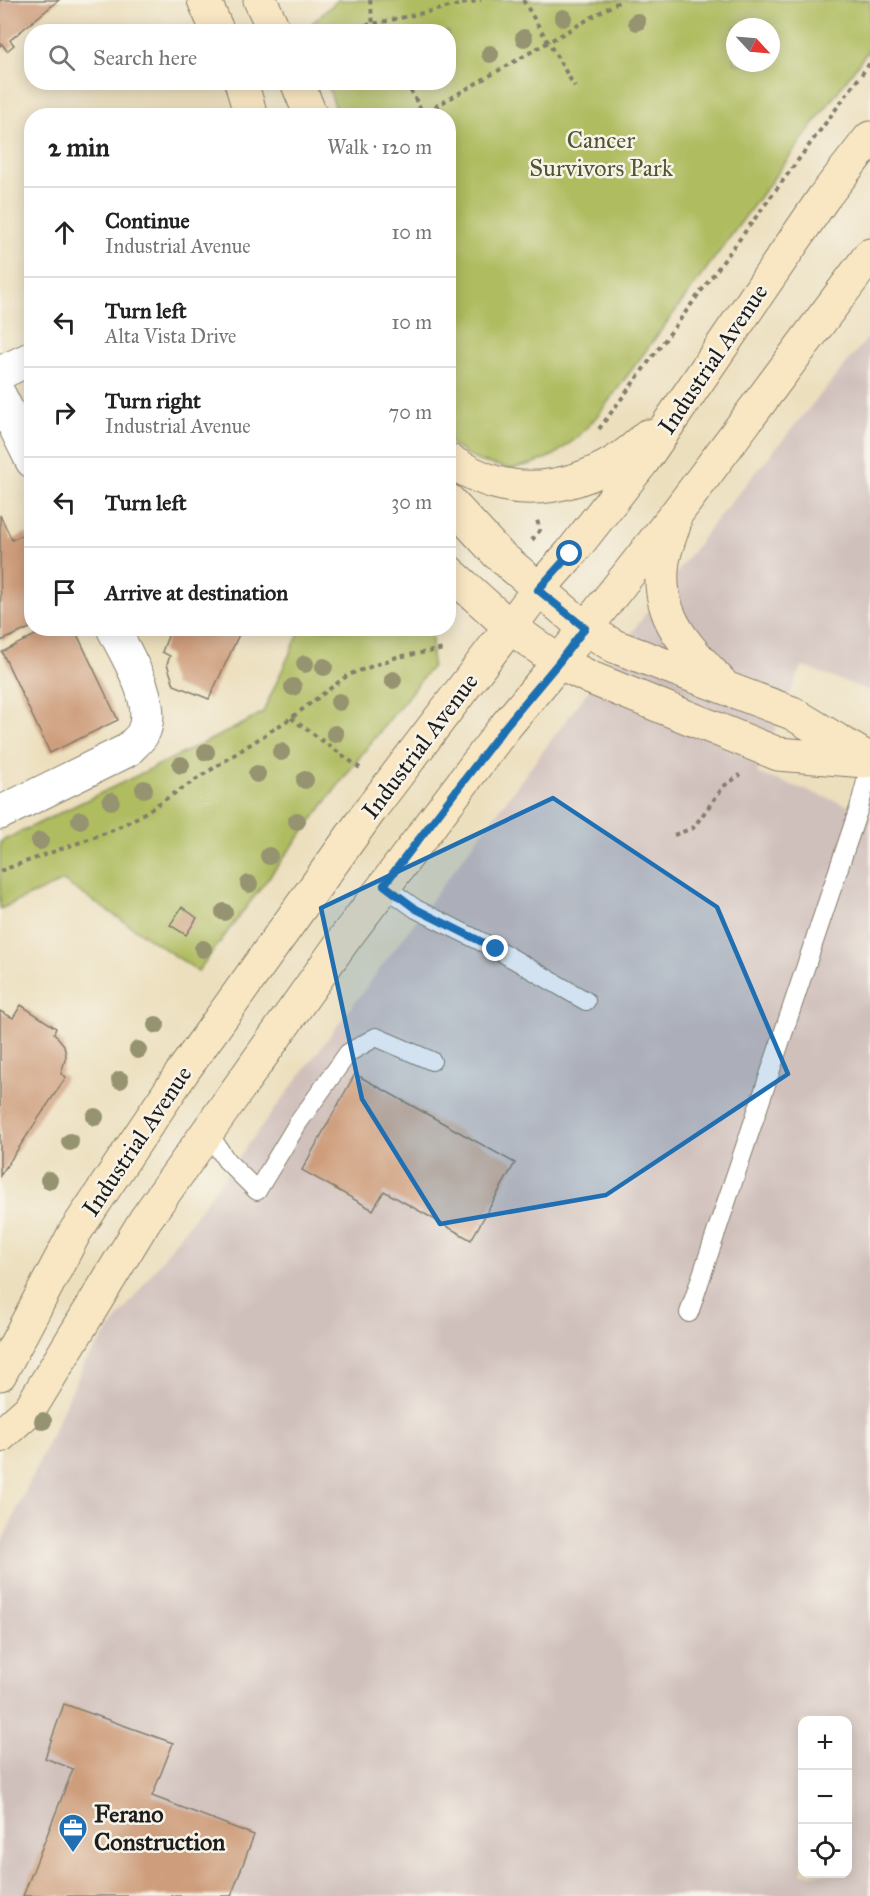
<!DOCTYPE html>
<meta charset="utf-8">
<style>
body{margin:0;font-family:"IM FELL Great Primer",serif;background:#f2f2f2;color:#222}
.controls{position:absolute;right:18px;bottom:18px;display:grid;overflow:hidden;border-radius:12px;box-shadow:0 3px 15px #0003}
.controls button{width:54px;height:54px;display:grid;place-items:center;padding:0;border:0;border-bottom:2px solid #e0e0e0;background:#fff;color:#222;font:30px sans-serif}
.compass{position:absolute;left:726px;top:18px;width:54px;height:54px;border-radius:50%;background:#fff;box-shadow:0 3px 15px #0003;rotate:116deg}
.stop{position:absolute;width:18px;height:18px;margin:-14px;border:4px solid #1f6fb2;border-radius:50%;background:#fff}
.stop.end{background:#1f6fb2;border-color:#fff;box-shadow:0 2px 6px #0008}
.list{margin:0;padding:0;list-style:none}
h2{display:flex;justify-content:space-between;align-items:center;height:78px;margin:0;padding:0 24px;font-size:26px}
h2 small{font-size:20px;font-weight:400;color:#767676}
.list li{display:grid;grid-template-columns:39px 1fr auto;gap:18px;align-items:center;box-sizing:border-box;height:90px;padding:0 24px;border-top:2px solid #e0e0e0}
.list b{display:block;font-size:22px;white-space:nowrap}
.list p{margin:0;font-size:20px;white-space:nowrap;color:#767676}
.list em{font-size:20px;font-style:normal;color:#767676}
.icon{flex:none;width:33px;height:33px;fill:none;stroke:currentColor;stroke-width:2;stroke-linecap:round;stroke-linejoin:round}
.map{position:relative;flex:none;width:870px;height:1896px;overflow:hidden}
.search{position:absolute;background:#fff;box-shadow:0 3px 15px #0003;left:24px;top:24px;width:432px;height:66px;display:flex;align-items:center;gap:15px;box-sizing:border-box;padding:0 21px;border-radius:24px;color:#767676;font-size:22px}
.panel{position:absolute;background:#fff;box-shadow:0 3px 15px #0003;left:24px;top:108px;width:432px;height:528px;border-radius:24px}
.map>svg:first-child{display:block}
.industrial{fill:#d0c0bc;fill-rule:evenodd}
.green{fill:#afbc5e;stroke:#666c3d;stroke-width:1.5;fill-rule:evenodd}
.building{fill:#ce9d7b}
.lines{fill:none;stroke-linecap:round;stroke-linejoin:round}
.lane-casing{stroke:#847e6c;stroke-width:20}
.street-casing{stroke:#847e6c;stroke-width:35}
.secondary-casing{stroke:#847e6c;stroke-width:35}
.path{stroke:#847e6c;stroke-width:4;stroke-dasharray:4.5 4.5;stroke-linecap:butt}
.lane{stroke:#fff;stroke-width:18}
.street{stroke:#fff;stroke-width:33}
.secondary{stroke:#f9e7c3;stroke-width:33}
.tree{fill:#969371}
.route{stroke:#1f6fb2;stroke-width:8}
.marked{fill:#1f6fb2;fill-opacity:0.2;stroke:#1f6fb2;stroke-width:4.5;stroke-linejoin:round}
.labels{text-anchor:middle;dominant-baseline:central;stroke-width:5;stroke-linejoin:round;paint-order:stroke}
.park-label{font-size:24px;fill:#4f5433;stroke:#f7f3e8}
.street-label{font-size:24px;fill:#1c1c1c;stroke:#f7f3e8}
.poi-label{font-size:24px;font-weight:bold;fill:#1c1c1c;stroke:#f7f3e8;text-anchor:start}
</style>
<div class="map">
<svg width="870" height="1896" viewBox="0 0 870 1896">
<rect width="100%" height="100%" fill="#f7f3e8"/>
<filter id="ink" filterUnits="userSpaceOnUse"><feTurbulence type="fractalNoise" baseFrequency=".0167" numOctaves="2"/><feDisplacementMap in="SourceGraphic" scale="12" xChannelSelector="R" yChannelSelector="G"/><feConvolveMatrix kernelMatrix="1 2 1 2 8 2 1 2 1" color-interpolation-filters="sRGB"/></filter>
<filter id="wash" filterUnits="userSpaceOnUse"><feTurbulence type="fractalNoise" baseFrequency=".008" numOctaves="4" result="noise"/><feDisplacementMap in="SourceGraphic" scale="24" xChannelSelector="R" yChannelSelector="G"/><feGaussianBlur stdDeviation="1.35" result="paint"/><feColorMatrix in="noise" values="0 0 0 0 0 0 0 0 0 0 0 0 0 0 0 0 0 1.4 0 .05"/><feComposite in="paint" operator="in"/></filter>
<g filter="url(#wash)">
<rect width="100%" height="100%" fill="#ecdfbd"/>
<path class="industrial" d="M870 335V691L802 666 757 773 870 813V1896H0V1546L84 1364 716 520ZM802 1720H848V1874H802Z"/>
<g class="green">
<path d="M338 0H870V48L599 414 578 437 554 455 535 463 511 469 478 461 453 446 449 441 448 116 338 115 327 83 448 82V32H311L309 26ZM735 27H771V63H735Z"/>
<path d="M429 628 432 632V666L362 754 198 971 63 881 0 909V842L245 723 263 712 301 629Z"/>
</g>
<g id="blocks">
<g class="building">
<path d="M0 0H59L10 40 14 45 7 51 2 44 0 46Z"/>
<path d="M0 515 12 540 26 533 32 545V627L1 641Z"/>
<path d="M49 628H74L118 720 50 753 2 652Z"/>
<path d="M171 628H242L209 699 174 685 167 664 170 656 162 652Z"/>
<path d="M182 907 197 918 186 935 170 925Z"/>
<path d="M21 1005 56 1028 54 1033 64 1045 66 1056 61 1074 66 1077 0 1176V1011L13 1018Z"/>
<path d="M355 1074 515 1163 471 1240 384 1191 373 1210 302 1170Z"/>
<path d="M64 1704 173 1743 152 1796 254 1835 231 1896H23L73 1769 45 1758Z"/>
</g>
</g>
</g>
<g filter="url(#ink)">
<use href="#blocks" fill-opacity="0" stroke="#847e6c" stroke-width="1.5"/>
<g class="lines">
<g class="lane-casing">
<g id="lane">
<path d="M384 886 416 909 496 949 586 1001"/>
<path d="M208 1132 226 1160 257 1191 298 1123 348 1053 376 1037 432 1061"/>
<path d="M689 1313 859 808 870 766"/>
</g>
</g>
<g class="street-casing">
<g id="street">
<path d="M0 373 32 358"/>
<path d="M0 396 32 461"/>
<path d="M0 813 128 750C132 745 140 739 143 733 158 703 126 655 113 628"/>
</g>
</g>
<g class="secondary-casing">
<g id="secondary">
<path d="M204 0 218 32"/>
<path d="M260 0 275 32"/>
<path d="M241 82 251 116"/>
<path d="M297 82 311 116"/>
<path d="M448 460C463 469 477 477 494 482 546 498 610 475 647 436"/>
<path d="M448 500 498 554 585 628 614 646 792 713 870 760"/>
<path d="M674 525C670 536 665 549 663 561 655 617 686 645 721 683"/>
<path d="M448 571 510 627 559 662 591 678 778 754 865 761"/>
<path d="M0 1374 75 1232 183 1071 371 809 538 590 570 554 643 461 824 197 870 138"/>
<path d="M0 1436 30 1409 145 1220 345 938 504 728 559 662 679 510 870 255"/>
</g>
</g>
<g class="path">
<path d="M370 0 373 24 377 32"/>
<path d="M523 0 575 87"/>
<path d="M321 31 373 24 481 0"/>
<path d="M406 82 424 115"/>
<path d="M419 116 622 0"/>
<path d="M599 429 870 63"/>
<path d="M532 540 540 530 537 520"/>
<path d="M291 718 360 768"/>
<path d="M674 835 693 828 724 786 740 775"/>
<path d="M0 871 111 831 138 817 291 718 348 675 397 657 444 649"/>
</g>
<use href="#lane" class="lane"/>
<use href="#street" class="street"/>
<use href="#secondary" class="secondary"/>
</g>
<g class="tree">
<circle cx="563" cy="18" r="9"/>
<circle cx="637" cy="22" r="9"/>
<circle cx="524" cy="38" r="9"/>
<circle cx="490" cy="54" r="9"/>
<circle cx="305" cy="664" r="9"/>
<circle cx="324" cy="667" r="9"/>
<circle cx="393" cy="680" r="9"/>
<circle cx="293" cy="687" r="9"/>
<circle cx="339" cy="702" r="9"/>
<circle cx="335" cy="734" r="9"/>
<circle cx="206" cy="752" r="9"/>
<circle cx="281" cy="752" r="9"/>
<circle cx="181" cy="765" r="9"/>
<circle cx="257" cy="774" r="9"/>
<circle cx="305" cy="780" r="9"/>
<circle cx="144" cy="789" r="9"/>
<circle cx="111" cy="801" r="9"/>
<circle cx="80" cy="820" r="9"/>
<circle cx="297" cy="821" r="9"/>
<circle cx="40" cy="841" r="9"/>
<circle cx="269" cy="856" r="9"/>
<circle cx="249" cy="884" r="9"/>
<circle cx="224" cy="912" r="9"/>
<circle cx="203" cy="949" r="9"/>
<circle cx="156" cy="1025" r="9"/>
<circle cx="138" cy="1050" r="9"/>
<circle cx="120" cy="1080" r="9"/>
<circle cx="95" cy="1117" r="9"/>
<circle cx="70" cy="1142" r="9"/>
<circle cx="49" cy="1180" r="9"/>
<circle cx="43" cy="1421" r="9"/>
</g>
</g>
<g class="lines" filter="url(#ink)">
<path class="route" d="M496 949 416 909 384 885 504 728 559 662 585 628 538 590 570 554"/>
</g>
<path class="marked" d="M553 798 717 907 788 1074 606 1195 440 1224 362 1099 321 908Z"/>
<defs>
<g id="office-pin" transform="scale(1.5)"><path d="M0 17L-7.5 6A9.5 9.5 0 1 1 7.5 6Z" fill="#1f6fb2" stroke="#f7f3e8"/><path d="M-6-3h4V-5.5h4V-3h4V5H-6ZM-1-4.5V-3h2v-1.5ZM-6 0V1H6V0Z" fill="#fff"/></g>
</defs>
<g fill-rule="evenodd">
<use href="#office-pin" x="73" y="1828"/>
</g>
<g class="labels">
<g class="park-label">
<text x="601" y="140">Cancer<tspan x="601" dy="28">Survivors Park</tspan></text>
</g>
<g class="street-label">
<text transform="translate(713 359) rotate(-56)">Industrial Avenue</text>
<text transform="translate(420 746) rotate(-53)">Industrial Avenue</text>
<text transform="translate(137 1141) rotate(-56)">Industrial Avenue</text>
</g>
<g class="poi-label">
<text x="94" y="1814">Ferano<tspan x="94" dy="28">Construction</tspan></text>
</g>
</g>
</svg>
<div class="controls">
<button>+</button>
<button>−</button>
<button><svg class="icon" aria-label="locate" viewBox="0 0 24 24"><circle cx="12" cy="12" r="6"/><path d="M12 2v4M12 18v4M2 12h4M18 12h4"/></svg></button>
</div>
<svg class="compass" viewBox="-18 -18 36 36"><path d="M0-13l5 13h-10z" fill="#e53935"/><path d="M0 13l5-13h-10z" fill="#767676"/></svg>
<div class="stop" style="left:570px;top:554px"></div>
<div class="stop end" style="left:496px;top:949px"></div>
<div class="search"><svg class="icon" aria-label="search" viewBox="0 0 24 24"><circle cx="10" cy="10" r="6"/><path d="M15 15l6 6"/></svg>Search here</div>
<section class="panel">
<h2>2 min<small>Walk · 120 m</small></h2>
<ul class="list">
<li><svg class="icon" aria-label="ahead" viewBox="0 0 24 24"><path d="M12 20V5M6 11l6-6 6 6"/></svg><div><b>Continue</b><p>Industrial Avenue</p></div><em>10 m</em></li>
<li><svg class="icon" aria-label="left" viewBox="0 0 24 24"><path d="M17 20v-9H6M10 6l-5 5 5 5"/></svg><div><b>Turn left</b><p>Alta Vista Drive</p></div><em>10 m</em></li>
<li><svg class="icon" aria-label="right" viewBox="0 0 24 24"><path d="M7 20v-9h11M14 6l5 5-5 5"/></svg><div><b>Turn right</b><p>Industrial Avenue</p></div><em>70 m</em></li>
<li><svg class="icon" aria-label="left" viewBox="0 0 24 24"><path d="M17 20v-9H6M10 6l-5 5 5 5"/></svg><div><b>Turn left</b></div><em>30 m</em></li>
<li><svg class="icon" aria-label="arrive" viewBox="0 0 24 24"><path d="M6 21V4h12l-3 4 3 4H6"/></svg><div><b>Arrive at destination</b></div></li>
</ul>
</section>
</div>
